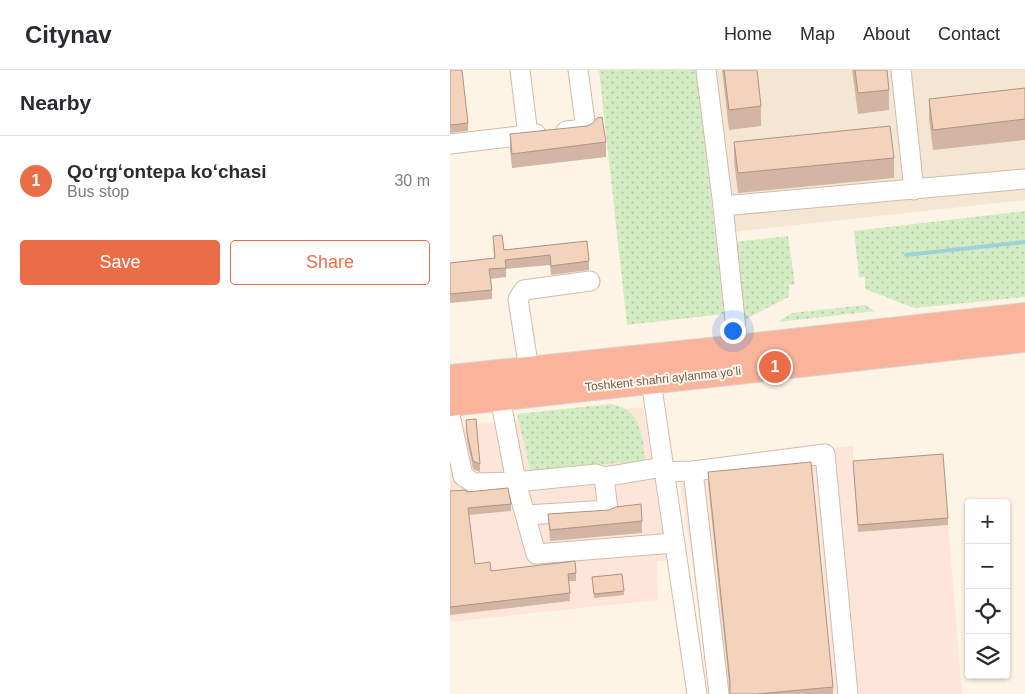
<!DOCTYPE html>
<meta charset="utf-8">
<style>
body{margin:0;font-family:Helvetica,sans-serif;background:#f2f2f3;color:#2b2b33}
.controls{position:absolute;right:15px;bottom:15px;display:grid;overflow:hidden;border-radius:5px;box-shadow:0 1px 4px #0004}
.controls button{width:45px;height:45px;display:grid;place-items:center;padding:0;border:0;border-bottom:1px solid #e1e1e2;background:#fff;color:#2b2b33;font:25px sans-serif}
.you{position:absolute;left:282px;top:260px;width:18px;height:18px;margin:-12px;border:4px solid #fff;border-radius:50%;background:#1a73e8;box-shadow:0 0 0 8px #1a73e833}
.badge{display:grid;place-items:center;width:32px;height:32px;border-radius:50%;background:#eb6d47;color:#fff;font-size:16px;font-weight:700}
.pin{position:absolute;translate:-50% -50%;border:2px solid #fff;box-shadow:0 1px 5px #0006}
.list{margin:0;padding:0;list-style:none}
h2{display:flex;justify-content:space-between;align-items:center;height:65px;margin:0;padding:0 20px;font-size:21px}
h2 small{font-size:16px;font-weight:400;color:#7c7c81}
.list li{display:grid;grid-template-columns:32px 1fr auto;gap:15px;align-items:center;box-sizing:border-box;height:90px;padding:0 20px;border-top:1px solid #e1e1e2}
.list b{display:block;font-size:19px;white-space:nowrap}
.list p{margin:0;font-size:16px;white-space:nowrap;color:#7c7c81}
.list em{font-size:16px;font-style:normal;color:#7c7c81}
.actions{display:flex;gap:10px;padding:15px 20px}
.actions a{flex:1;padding:11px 0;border:1px solid #eb6d47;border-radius:5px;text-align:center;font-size:18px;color:#eb6d47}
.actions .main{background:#eb6d47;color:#fff}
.icon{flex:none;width:28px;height:28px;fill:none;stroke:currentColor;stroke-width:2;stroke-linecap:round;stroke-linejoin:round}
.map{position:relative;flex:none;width:575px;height:624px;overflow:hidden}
header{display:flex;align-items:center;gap:30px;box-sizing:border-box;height:70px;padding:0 25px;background:#fff;border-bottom:1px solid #e1e1e2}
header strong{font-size:24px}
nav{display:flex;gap:28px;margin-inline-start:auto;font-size:18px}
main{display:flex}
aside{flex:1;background:#fff}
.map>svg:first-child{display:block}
.residential{fill:#f5e6d4}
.commercial{fill:#fee5da}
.grass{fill:url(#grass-dots)}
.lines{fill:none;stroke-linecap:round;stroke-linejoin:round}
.stream{stroke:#9fd1da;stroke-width:4}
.minor-casing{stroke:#cfbcab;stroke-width:21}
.highway-casing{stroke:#dcd4d0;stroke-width:28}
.minor{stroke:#fff;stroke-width:19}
.highway{stroke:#f9b49b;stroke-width:26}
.wall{fill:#d2b5a3}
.building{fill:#f4d3bd;stroke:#ab9484}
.labels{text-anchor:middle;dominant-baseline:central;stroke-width:4;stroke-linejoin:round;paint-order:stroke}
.street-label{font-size:12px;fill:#785a49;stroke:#fff8ed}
</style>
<header>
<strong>Citynav</strong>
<nav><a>Home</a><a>Map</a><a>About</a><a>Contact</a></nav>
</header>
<main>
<aside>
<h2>Nearby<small></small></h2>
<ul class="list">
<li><span class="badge">1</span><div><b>Qoʻrgʻontepa koʻchasi</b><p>Bus stop</p></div><em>30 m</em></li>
</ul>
<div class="actions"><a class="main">Save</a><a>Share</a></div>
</aside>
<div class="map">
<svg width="575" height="624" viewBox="0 0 575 624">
<defs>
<pattern id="grass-dots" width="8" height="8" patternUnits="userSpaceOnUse" patternTransform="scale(1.25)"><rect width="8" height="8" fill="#d4ecc4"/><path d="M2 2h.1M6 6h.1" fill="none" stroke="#b1c2a1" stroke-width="1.8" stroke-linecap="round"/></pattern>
</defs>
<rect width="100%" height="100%" fill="#fdf4e6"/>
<path class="residential" d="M263 0H575V130L282 162Z"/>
<g class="commercial">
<path d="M193 337 221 491H207L208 530 0 552V357Z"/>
<path d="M403 376V399L493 392 512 624H262L230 412 241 399 257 389Z"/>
</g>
<g class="grass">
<path d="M149 0H247L274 244 177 255Z"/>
<path d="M575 141V227L464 238 415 219V207H409L404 161Z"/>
<path d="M338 166 345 214 339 215V227L292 251 284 172Z"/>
<path d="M415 235 425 241 328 252 342 243Z"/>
<path d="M161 334C194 340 192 368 196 395L177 399 175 392 81 403 67 344Z"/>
</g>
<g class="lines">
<path class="stream" d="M456 185 575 172"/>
<g class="minor-casing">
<g id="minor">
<path d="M70 0 78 65"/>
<path d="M256 0 273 136 575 109"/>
<path d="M451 0 464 120"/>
<path d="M116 61 136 59 128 0"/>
<path d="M0 74 86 64"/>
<path d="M273 136 288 278"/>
<path d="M79 300 68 229 74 220 140 211"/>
<path d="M201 311 247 624"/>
<path d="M50 327 66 412 86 484 224 473"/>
<path d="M0 345 13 406 24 413 66 412 146 404 154 407 158 440 76 445"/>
<path d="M243 401 269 624"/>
<path d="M213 402 243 401 375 384 398 624"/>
<path d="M154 407 213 397"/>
</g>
</g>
<g class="highway-casing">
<g id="highway">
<path d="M0 308 288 278 575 246"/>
<path d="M0 333 575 269"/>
</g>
</g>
<use href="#minor" class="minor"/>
<use href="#highway" class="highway"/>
</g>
<g class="wall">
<path d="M0 0 18 53V61L0 63Z"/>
<path d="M272 0H307L311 36V56L279 60Z"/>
<path d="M402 0H437L439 20V40L408 44Z"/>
<path d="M575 18V70L483 80 479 49V29Z"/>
<path d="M60 64 156 72V87L62 98 60 79Z"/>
<path d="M284 72 444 88V108L288 123 284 92Z"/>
<path d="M43 166 54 180 137 171 139 191V200L101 205 100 195 56 199V207L40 209 42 220V229L0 233V193L44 188Z"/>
<path d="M16 350 30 394V402L23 399 17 370Z"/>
<path d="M403 391 498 448V455L408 462Z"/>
<path d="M258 402 383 617V624H280L258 413Z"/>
<path d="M0 421 17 422 61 434V441L19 445 25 494 41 501 126 503V511H119L120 531 0 545Z"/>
<path d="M98 444 192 451V463L100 471Z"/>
<path d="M142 507 174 521V525L144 528Z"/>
</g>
<g class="building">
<path d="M0 0H12L18 53 0 55Z"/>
<path d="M274 0H307L311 36 279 40Z"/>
<path d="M405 0H437L439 20 408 23Z"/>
<path d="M575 18V49L483 60 479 29Z"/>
<path d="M152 47 156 72 62 84 60 64 137 56 143 53 147 48Z"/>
<path d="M440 56 444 88 288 103 284 72Z"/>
<path d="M52 165 54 180 137 171 139 191 101 196 100 185 55 190 56 198 39 199 42 220 0 224V193L45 188 43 166Z"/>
<path d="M26 349 30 394 23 391 17 363 16 350Z"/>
<path d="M493 384 498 448 408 455 403 391Z"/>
<path d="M361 392 383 617 307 624H280V612L258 402Z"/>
<path d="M58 418 61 434 18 438 25 494 40 492 41 501 125 491 126 503 118 504 120 523 0 537V421L16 420 17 422Z"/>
<path d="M191 434 192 451 100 460 98 444 159 440 166 437Z"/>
<path d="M172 504 174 521 144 524 142 507Z"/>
</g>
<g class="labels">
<g class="street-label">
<text transform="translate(213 309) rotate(-6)">Toshkent shahri aylanma yoʻli</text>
</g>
</g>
</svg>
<div class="controls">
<button>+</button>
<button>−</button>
<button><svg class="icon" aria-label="locate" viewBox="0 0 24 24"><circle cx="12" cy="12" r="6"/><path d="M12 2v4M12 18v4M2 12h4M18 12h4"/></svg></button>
<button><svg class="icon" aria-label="layers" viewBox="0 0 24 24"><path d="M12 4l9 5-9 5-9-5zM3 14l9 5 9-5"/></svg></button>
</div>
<div class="you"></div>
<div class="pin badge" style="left:325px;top:297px">1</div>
</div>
</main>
